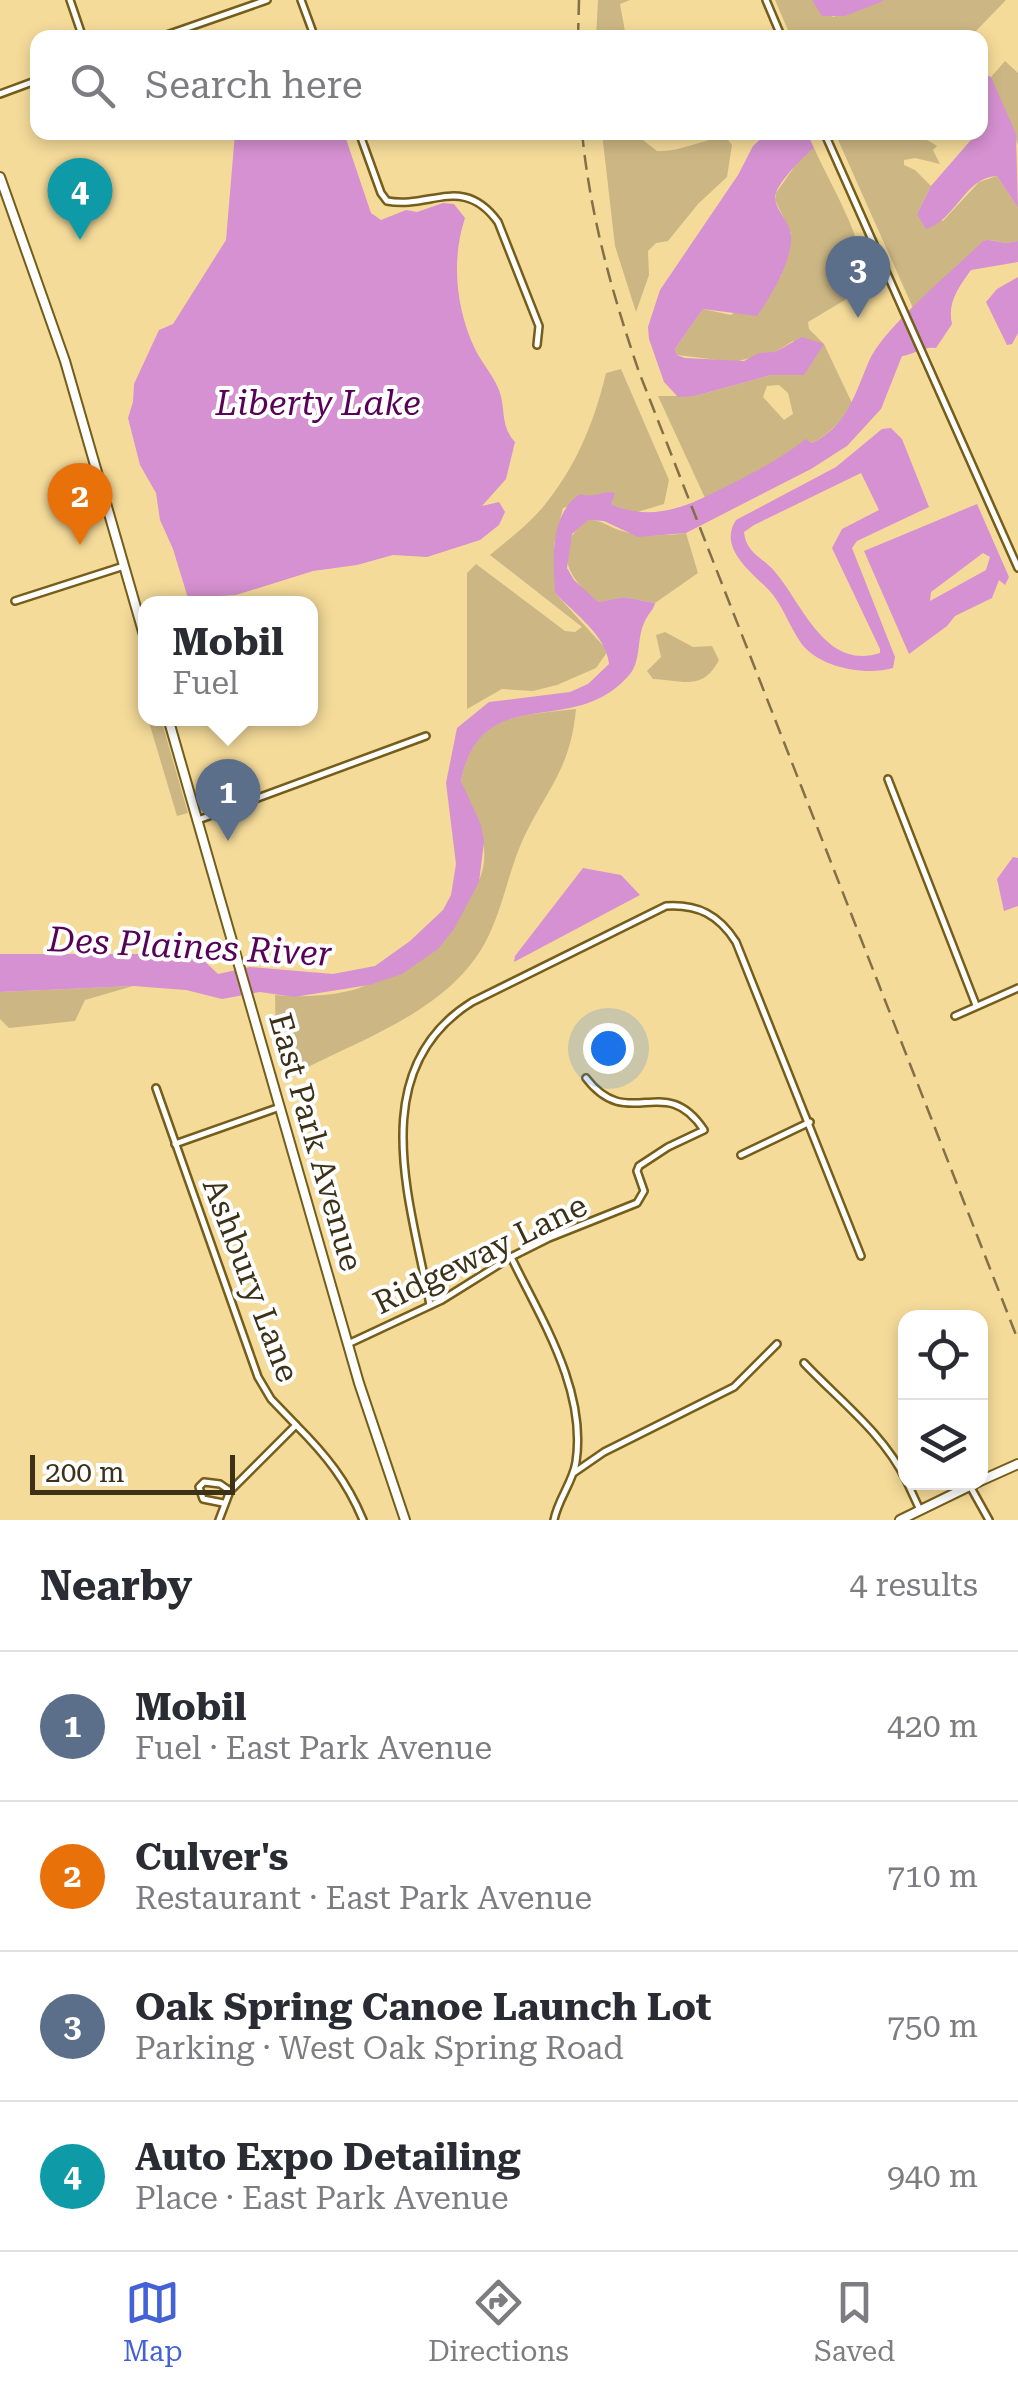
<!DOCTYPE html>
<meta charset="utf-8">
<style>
body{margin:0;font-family:"Roboto Serif",serif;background:#f7f7f7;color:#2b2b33}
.controls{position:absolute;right:30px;bottom:30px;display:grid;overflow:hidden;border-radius:20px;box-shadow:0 5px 15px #0003}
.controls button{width:90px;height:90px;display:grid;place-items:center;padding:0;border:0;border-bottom:2px solid #e1e1e2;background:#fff;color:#2b2b33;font:50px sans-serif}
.scale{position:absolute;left:30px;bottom:25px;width:205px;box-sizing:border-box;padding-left:10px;border:5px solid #3d3218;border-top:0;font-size:28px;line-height:35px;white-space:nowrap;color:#3d3218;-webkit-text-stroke:8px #fff;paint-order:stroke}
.you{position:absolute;left:608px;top:1048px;width:35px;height:35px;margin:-25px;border:8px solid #fff;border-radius:50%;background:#1a73e8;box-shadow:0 0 0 15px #1a73e833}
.badge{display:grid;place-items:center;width:65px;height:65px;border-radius:50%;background:#4462d5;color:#fff;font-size:32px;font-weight:700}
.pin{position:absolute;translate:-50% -82px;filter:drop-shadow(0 2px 5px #0008)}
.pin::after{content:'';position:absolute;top:52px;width:35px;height:30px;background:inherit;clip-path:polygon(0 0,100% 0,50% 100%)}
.popup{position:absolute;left:138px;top:596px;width:180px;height:130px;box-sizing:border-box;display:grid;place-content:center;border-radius:20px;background:#fff;filter:drop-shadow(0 2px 8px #0005);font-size:32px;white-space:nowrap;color:#7c7c81}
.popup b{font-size:38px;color:#2b2b33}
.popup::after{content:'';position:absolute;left:50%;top:100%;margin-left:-20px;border:20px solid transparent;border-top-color:#fff}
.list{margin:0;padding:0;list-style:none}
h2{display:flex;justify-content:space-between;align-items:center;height:130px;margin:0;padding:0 40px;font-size:42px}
h2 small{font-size:32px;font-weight:400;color:#7c7c81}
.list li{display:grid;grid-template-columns:65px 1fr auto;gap:30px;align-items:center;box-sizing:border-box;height:150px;padding:0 40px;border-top:2px solid #e1e1e2}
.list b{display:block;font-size:38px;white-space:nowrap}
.list p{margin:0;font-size:32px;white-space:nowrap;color:#7c7c81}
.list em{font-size:32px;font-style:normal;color:#7c7c81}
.icon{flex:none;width:55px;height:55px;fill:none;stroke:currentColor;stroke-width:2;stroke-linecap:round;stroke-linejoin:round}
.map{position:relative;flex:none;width:1018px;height:1520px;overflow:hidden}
.search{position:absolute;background:#fff;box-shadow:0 5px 15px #0003;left:30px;right:30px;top:30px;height:110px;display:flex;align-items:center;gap:25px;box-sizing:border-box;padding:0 35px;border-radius:20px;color:#7c7c81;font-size:38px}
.sheet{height:730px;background:#fff}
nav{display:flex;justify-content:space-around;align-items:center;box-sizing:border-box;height:140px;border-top:2px solid #e1e1e2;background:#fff;font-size:28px;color:#7c7c81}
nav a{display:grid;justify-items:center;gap:5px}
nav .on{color:#4462d5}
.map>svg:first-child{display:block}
.green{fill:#ccb784;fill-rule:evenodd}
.water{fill:#d591d1;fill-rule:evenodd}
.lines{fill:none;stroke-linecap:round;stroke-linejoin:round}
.street-casing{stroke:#755d1a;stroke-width:10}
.secondary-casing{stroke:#755d1a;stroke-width:12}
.street{stroke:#fff;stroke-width:5}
.secondary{stroke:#fff;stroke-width:8}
.rail{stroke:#817048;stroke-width:2.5;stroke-dasharray:15 8;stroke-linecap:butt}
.labels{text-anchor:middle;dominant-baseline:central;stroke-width:8;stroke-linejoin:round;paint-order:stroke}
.street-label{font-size:32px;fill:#3d3218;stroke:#fff}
.water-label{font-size:35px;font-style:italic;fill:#580158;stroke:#fff}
</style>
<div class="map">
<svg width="1018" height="1520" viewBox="0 0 1018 1520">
<rect width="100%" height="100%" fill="#f5db9a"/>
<g class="green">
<path d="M598 0H630L620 4 626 37H596Z"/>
<path d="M775 0H818L833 17 886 0H1006L976 31 955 38 791 37Z"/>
<path d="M1005 61 1018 73V145L991 77Z"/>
<path d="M602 133H634L657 151C682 152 702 139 726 137L732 145 727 177 698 204 668 241 656 243 648 251 649 275 636 312 615 246Z"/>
<path d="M835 133C869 133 909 125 937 146L933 150 940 164 915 158 904 160V165L915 170 931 186 917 214 943 221 979 182 997 176 1018 208V241L1006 243 990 240 913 308Z"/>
<path d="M814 148C832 188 868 245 865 288L808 322 809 329 824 344 852 403C841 421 831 433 812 443L806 440 772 465 705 498 658 396H695L771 375H804L793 341 775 352 734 362 677 355 675 349 703 309 731 315 781 276 791 233 775 200 776 193 799 160ZM779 385 788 393 793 414 784 420 763 397 767 386Z"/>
<path d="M621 369 669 480 664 504 634 513 595 498 563 508 554 544 555 593 608 651 596 668 557 685 533 691 502 689 467 709V573L476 564 565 631 575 632 582 627 490 555C508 540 528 525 543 507 576 467 594 423 606 373Z"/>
<path d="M588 520C602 520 607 526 619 530 640 537 664 536 686 533L698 573 655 603 624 597 598 602C568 579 550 547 588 520Z"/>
<path d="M665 632 693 647 712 646 719 660C702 692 683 680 653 679L647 671 661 657 656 635Z"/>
<path d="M576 709C571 764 552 783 528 829 510 863 505 902 488 937 454 1007 369 1036 304 1069L291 1048 276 1042 275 995C302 998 342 996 367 985 378 980 477 887 480 878 494 841 471 814 461 781 475 713 518 716 576 709Z"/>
<path d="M148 719H161L188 813 177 816Z"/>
<path d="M133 986 85 1000 75 1021 9 1028 0 1019V992Z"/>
</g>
<g class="water">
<path d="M812 0H886L845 16H822Z"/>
<path d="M981 72 991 77 1016 134 1018 208 997 176C965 177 955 221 926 229L917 214 931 186 977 133 980 132Z"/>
<path d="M235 133H344L371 213 381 220 406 210 417 212 443 203 454 204 465 218C451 260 456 309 475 349 482 363 493 375 499 390 506 409 500 426 515 442L506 479 482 506 499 502 505 512 499 525 480 540 427 557 393 555 357 565 313 571 236 595 206 597 195 601 188 598 173 549 160 520 156 493 140 465 128 418 133 402 134 384 159 330 173 324 226 240Z"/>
<path d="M767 133H807L814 148C804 156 775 184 775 198 776 211 790 222 791 235 793 260 771 296 757 316L703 309 675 349 677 355 685 358 744 361 759 353 775 352 802 337 824 344 804 375H771L695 396 678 397 664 382 649 339 648 327 660 290 738 175 753 146Z"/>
<path d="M989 240 1006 243 1018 241V262L971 270C959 287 947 302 952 324L936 348C923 346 913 355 902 356L881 409 847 446 811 469 686 533 638 537 604 521 588 520 572 534 567 568 574 580 598 602 624 597 655 603C653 611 647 615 644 623 637 638 641 661 630 674 575 741 482 678 461 781L481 825 484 842 479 882 454 929 438 949 402 974 369 985 294 997 260 992 222 999 186 990 133 986 0 992V954H197L218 974 250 967 333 974 375 966 410 941 443 910 451 895 456 864 446 783 457 728 489 702 570 692 588 684 609 664C607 636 574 613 555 593 553 559 549 515 580 494 598 499 600 490 615 493L611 504C649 521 682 509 717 491 752 473 773 464 806 439L812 443C847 426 855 394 869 361 883 328 955 269 983 241Z"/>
<path d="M1018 277V333L1012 344 1007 345 986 302 997 289Z"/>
<path d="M891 428 902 439 929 507 857 541 852 548 895 657 893 668C866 676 819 668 801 643 789 626 782 603 768 589 750 571 718 547 736 520L836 467 882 429ZM861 473 879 510 842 529 832 548 880 649V653C826 671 802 604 776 573 763 557 746 554 744 532L754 525Z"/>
<path d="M977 504 1009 577 1005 585 999 580 992 598 955 616 947 626 909 654 864 551ZM983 553 990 557 986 570 930 601 931 592Z"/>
<path d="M1013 857 1018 858V906L1004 911 997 879Z"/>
<path d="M583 868 621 875 640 895 514 962 515 956Z"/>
</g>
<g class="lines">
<g class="street-casing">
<g id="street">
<path d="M70 0 83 38"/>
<path d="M301 0 315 38"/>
<path d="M766 0 782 38"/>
<path d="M158 38 267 0"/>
<path d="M0 94 38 80"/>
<path d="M359 132 381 193 387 201C431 209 463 174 498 222L539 326 537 345"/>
<path d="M824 132 1018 568"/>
<path d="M15 601 124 566"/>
<path d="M888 779 976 1005"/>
<path d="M198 820 426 736"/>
<path d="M955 1016 1018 988"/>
<path d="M156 1088 258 1377 271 1399 296 1425"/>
<path d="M175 1144 280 1107"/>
<path d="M741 1155 810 1122"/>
<path d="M511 1257C541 1319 587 1390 576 1462 573 1482 558 1499 554 1520"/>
<path d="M430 1305C411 1203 363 1070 472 1002L666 906C698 904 719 915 736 942L861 1256"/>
<path d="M348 1344 442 1300 511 1257 549 1238 637 1203 644 1191 637 1171 639 1166 668 1147 704 1130C664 1070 629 1134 586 1078"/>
<path d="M804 1363C840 1401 883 1433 906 1480"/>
<path d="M575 1472 604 1452 734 1387 777 1344"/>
<path d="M907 1482 920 1510"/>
<path d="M970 1486 989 1520"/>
<path d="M223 1503 203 1499 199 1487 204 1482 220 1484 230 1491"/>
<path d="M219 1520 230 1491 296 1425C325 1454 347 1481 363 1520"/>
</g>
</g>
<g class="secondary-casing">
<g id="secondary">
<path d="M0 177 65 361 146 642"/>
<path d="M168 718 359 1383 405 1520"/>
<path d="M980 1481 1018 1464"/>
<path d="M900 1520 978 1482"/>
</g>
</g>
<use href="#street" class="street"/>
<use href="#secondary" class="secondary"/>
<g class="rail">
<path d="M578 38 579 0"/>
<path d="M582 132C590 215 612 293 639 372L1018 1340"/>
</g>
</g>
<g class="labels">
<g class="street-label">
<text transform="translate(316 1142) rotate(74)">East Park Avenue</text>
<text transform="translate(480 1254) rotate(-26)">Ridgeway Lane</text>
<text transform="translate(251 1280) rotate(69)">Ashbury Lane</text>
</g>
<g class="water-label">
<text x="318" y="403">Liberty Lake</text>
<text transform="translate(190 947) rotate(3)">Des Plaines River</text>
</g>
</g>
</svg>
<div class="controls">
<button><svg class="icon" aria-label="locate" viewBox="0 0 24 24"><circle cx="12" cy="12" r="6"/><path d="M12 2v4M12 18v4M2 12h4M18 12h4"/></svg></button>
<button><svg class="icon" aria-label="layers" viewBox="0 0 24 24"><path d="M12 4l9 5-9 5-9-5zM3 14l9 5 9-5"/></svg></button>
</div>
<div class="scale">200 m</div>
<div class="you"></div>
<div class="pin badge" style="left:228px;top:841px;background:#5c6f8a">1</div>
<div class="popup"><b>Mobil</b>Fuel</div>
<div class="pin badge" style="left:80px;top:545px;background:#e8710a">2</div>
<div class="pin badge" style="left:858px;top:318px;background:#5c6f8a">3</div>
<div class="pin badge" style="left:80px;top:240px;background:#0f9aa8">4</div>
<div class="search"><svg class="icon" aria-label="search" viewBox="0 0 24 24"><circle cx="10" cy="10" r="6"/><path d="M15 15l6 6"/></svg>Search here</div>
</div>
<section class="sheet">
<h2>Nearby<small>4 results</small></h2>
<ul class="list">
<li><span class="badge" style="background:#5c6f8a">1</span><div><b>Mobil</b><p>Fuel · East Park Avenue</p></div><em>420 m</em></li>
<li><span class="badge" style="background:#e8710a">2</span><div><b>Culver's</b><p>Restaurant · East Park Avenue</p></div><em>710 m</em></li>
<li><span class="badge" style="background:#5c6f8a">3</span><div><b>Oak Spring Canoe Launch Lot</b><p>Parking · West Oak Spring Road</p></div><em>750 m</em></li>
<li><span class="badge" style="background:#0f9aa8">4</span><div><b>Auto Expo Detailing</b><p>Place · East Park Avenue</p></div><em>940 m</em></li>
</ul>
</section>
<nav>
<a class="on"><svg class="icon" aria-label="map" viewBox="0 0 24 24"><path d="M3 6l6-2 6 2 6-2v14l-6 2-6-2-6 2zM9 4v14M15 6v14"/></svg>Map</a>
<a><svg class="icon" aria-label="directions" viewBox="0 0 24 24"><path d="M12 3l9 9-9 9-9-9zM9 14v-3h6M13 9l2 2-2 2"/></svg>Directions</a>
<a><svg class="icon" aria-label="saved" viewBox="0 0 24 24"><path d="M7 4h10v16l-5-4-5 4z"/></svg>Saved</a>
</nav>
